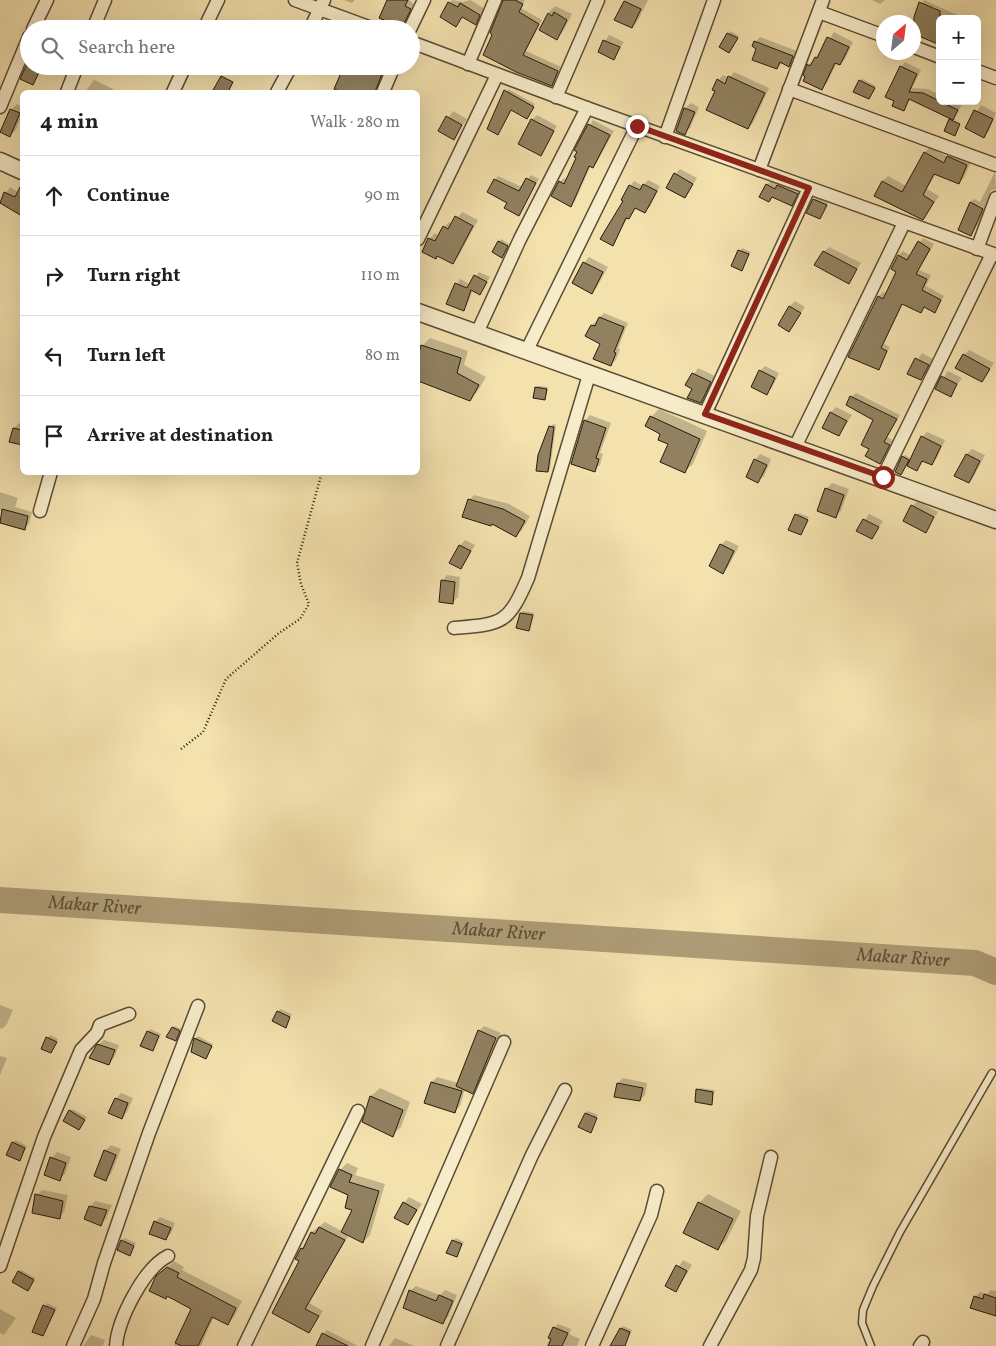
<!DOCTYPE html>
<meta charset="utf-8">
<style>
body{margin:0;font-family:Vollkorn,serif;background:#f2f2f2;color:#202124}
.controls{position:absolute;right:15px;top:15px;display:grid;overflow:hidden;border-radius:8px;box-shadow:0 5px 20px #0002}
.controls button{width:45px;height:45px;display:grid;place-items:center;padding:0;border:0;border-bottom:1px solid #e0e0e0;background:#fff;color:#202124;font:25px sans-serif}
.compass{position:absolute;left:876px;top:15px;width:45px;height:45px;border-radius:50%;background:#fff;box-shadow:0 5px 20px #0002;rotate:28deg}
.stop{position:absolute;width:15px;height:15px;margin:-11px;border:4px solid #8f2418;border-radius:50%;background:#fff}
.stop.end{background:#8f2418;border-color:#fff;box-shadow:0 1px 5px #0008}
.list{margin:0;padding:0;list-style:none}
h2{display:flex;justify-content:space-between;align-items:center;height:65px;margin:0;padding:0 20px;font-size:21px}
h2 small{font-size:16px;font-weight:400;color:#757577}
.list li{display:grid;grid-template-columns:32px 1fr auto;gap:15px;align-items:center;box-sizing:border-box;height:80px;padding:0 20px;border-top:1px solid #e0e0e0}
.list b{display:block;font-size:19px;white-space:nowrap}
.list em{font-size:16px;font-style:normal;color:#757577}
.icon{flex:none;width:28px;height:28px;fill:none;stroke:currentColor;stroke-width:2;stroke-linecap:round;stroke-linejoin:round}
.map{position:relative;flex:none;width:996px;height:1346px;overflow:hidden}
.search{position:absolute;background:#fff;box-shadow:0 5px 20px #0002;left:20px;top:20px;width:400px;height:55px;display:flex;align-items:center;gap:12px;box-sizing:border-box;padding:0 18px;border-radius:28px;color:#757577;font-size:19px}
.panel{position:absolute;background:#fff;box-shadow:0 5px 20px #0002;left:20px;top:90px;width:400px;height:385px;border-radius:8px}
.map>svg:first-child{display:block}
.shadow{fill:#0003}
.lines{fill:none;stroke-linecap:round;stroke-linejoin:round}
.river{stroke:#ae9d77;stroke-width:26}
.building{fill:#918160;stroke:#27190c}
.service-casing{stroke:#5a4b34;stroke-width:9}
.minor-casing{stroke:#5a4b34;stroke-width:15}
.tertiary-casing{stroke:#5a4b34;stroke-width:19}
.path{stroke:#27190c;stroke-width:2.5;stroke-dasharray:1 2.5;stroke-linecap:butt}
.service{stroke:#f7ecca;stroke-width:6}
.minor{stroke:#f7ecca;stroke-width:12}
.tertiary{stroke:#f7ecca;stroke-width:16}
.route{stroke:#8f2418;stroke-width:6}
.labels{text-anchor:middle;dominant-baseline:central;stroke-width:4;stroke-linejoin:round;paint-order:stroke}
.water-label{font-size:19px;font-style:italic;fill:#5d4e37;stroke:#f7ecca}
</style>
<div class="map">
<svg width="996" height="1346" viewBox="0 0 996 1346">
<rect width="100%" height="100%" fill="#f3e1ae"/>
<filter id="stains"><feTurbulence type="fractalNoise" baseFrequency=".004" numOctaves="4"/><feColorMatrix values="0 0 0 0 .2 0 0 0 0 .09 0 0 0 0 .02 0 0 0 .5 -.17"/></filter>
<radialGradient id="worn" r=".72"><stop offset=".6" stop-color="#630" stop-opacity="0"/><stop offset="1" stop-color="#630" stop-opacity=".3"/></radialGradient>
<g class="shadow">
<path d="M344 0H355L352 3Z"/>
<path d="M388 0H409L414 4 402 26Z"/>
<path d="M452 0 463 2 470 0 485 9 481 18 475 23 463 16 455 25 441 17Z"/>
<path d="M503 0H525L521 8 542 20 526 51 561 67 552 85 494 34Z"/>
<path d="M625 0H648L637 22 632 27 616 19Z"/>
<path d="M872 0H885L880 4Z"/>
<path d="M924 0 966 19H940V44L914 33 912 22Z"/>
<path d="M555 6 572 14 562 33 557 38 541 30 550 11Z"/>
<path d="M74 22 82 29H68Z"/>
<path d="M334 23 344 29H328Z"/>
<path d="M730 31 739 36 729 52 721 47Z"/>
<path d="M834 32 853 42 845 59 840 64 837 62 827 83 822 88 805 80 809 65 821 52Z"/>
<path d="M609 35 624 42 614 58 599 51Z"/>
<path d="M760 37 797 51 794 61 789 66 783 62 777 68 757 48 755 42Z"/>
<path d="M905 62 921 70 912 88 928 89 940 95V101H953L962 105 953 118 961 123 911 98 904 109 901 67Z"/>
<path d="M29 63V66H60L54 75 41 68 33 83 22 78Z"/>
<path d="M345 66H387L380 83 381 92H344L335 89Z"/>
<path d="M734 72 769 88 753 123 748 128 716 91 718 80 723 75 729 78Z"/>
<path d="M862 79 876 86 869 98 860 81Z"/>
<path d="M94 80 113 89 112 92H85Z"/>
<path d="M508 89 535 104 527 118 512 109 498 133 489 129Z"/>
<path d="M691 103 699 107 690 128 685 133 677 130 685 108Z"/>
<path d="M17 104 22 107V114L16 130 10 135 11 110Z"/>
<path d="M981 105 996 113 989 131 984 136 967 128Z"/>
<path d="M453 111 467 119 453 138 440 130Z"/>
<path d="M537 115 557 126 540 154 532 120Z"/>
<path d="M593 120 614 131 597 162 593 166 591 165 575 201 571 205 560 182 564 178 568 180 579 151 576 150Z"/>
<path d="M930 147 948 157 954 152 972 159 964 178 958 183 936 173 927 189 939 196 923 219 883 181 888 176 906 186 925 152Z"/>
<path d="M680 169 697 178 685 197 675 174Z"/>
<path d="M995 172 996 189 991 191 980 222 970 235 960 230 971 202 974 199 980 202Z"/>
<path d="M531 175 539 179 518 214 495 180 498 176 522 187Z"/>
<path d="M648 180 660 186 650 207 645 211 637 207 628 217 613 244 629 187 645 192 631 185 634 181 643 186Z"/>
<path d="M771 180 779 184 782 181 801 189 796 200 792 204 773 197 769 201 767 185Z"/>
<path d="M10 187 20 193 22 190V215L0 201Z"/>
<path d="M816 198 828 203 820 218 813 201Z"/>
<path d="M462 212 478 220 458 257 453 263 429 239 435 233 439 236 444 227 449 222 453 224Z"/>
<path d="M923 238 934 244 919 270 931 275 926 286 944 296 938 307 934 311 925 306 920 311 903 303 884 344 890 347 878 369 850 356 879 296 883 292 887 294 898 271 892 269 899 255 903 251 911 256Z"/>
<path d="M501 239 509 244 502 256 499 242Z"/>
<path d="M829 247 861 263 849 282 824 252Z"/>
<path d="M742 248 751 252 742 269 733 266Z"/>
<path d="M589 257 608 267 597 287 592 292 584 263Z"/>
<path d="M479 272 490 277 480 294 473 290 467 305 464 309 448 303 460 279 471 285Z"/>
<path d="M795 301 805 307 789 330 790 306Z"/>
<path d="M604 313 628 323 618 348 620 349 616 360 611 364 592 325Z"/>
<path d="M430 338 468 351 464 365 486 377 477 392 470 400 418 380V361L422 346Z"/>
<path d="M969 350 994 363 982 381 964 355Z"/>
<path d="M922 353 933 359 921 379 909 373Z"/>
<path d="M765 366 779 373 772 388 766 394 760 371Z"/>
<path d="M698 368 715 376 706 396 700 402 694 388 687 385Z"/>
<path d="M948 371 962 378 950 395 937 388Z"/>
<path d="M538 386 548 387 544 399 536 388Z"/>
<path d="M856 393 900 415 887 437 893 440 880 462 871 448 875 420 851 397Z"/>
<path d="M836 407 852 415 839 435 831 412Z"/>
<path d="M659 409 707 431 693 464 685 471 651 417Z"/>
<path d="M590 415 611 423 600 453 603 454 600 465 594 470 585 421Z"/>
<path d="M19 423 22 424V444L11 441 14 428Z"/>
<path d="M553 424 556 425 550 469 547 471 551 427Z"/>
<path d="M927 432 945 440 937 458 931 464 924 460 917 470 906 465 901 473 903 457 905 455 912 459 922 437Z"/>
<path d="M972 449 985 455 974 476 969 482 956 475 967 454Z"/>
<path d="M760 454 771 459 764 476 758 481 755 460Z"/>
<path d="M832 483 849 489 841 511 835 516 819 510 826 489Z"/>
<path d="M0 492 18 498 15 507 32 512 29 524 24 528 0 522 3 511 0 510Z"/>
<path d="M474 495 509 504 530 516 522 530 516 536 469 500Z"/>
<path d="M918 501 938 512 925 531 912 506Z"/>
<path d="M799 513 809 517 800 534 796 515Z"/>
<path d="M869 514 883 521 872 538 858 530Z"/>
<path d="M465 540 475 545 461 568 460 546Z"/>
<path d="M726 540 739 546 728 567 723 572 721 545Z"/>
<path d="M447 575 460 577 458 597 453 602 442 581Z"/>
<path d="M523 611 534 613 529 629 521 613Z"/>
<path d="M0 1005 13 1010 7 1024 2 1029 0 1028Z"/>
<path d="M280 1009 292 1014 285 1026 274 1021Z"/>
<path d="M175 1026 181 1029 175 1040 173 1028Z"/>
<path d="M484 1026 501 1033 478 1087 472 1093 465 1089 460 1106 455 1111 432 1082 437 1077 458 1083 479 1031Z"/>
<path d="M150 1029 161 1034 153 1049 148 1032Z"/>
<path d="M50 1035 58 1039 51 1052 47 1038Z"/>
<path d="M198 1036 213 1044 208 1055 195 1039Z"/>
<path d="M104 1040 119 1045 114 1058 109 1064 98 1045Z"/>
<path d="M0 1056 7 1058 0 1075Z"/>
<path d="M623 1078 647 1083 645 1095 640 1100 618 1083Z"/>
<path d="M380 1088 410 1102 401 1127 392 1135 363 1121 371 1096Z"/>
<path d="M700 1088 715 1090 711 1103 698 1090Z"/>
<path d="M121 1093 133 1098 127 1112 122 1118 116 1099Z"/>
<path d="M72 1109 87 1117 81 1126 70 1111Z"/>
<path d="M588 1111 598 1115 590 1131 586 1113Z"/>
<path d="M15 1140 27 1146 20 1160 13 1143Z"/>
<path d="M111 1145 121 1149 111 1174 105 1179V1151Z"/>
<path d="M57 1152 71 1157 65 1174 59 1179 52 1158Z"/>
<path d="M347 1163 358 1168 355 1175 385 1184 370 1235 363 1242 349 1235 309 1303 323 1311 309 1332 273 1312 301 1261 302 1248 312 1232 325 1222 343 1232 354 1210 340 1170Z"/>
<path d="M42 1190 68 1195 64 1212 59 1218 37 1195Z"/>
<path d="M708 1194 741 1211 726 1241 717 1249 684 1232 700 1202Z"/>
<path d="M409 1197 422 1204 408 1224 404 1203Z"/>
<path d="M95 1201 112 1205 106 1219 101 1224 90 1207Z"/>
<path d="M160 1217 175 1223 171 1233 166 1239 155 1222Z"/>
<path d="M124 1238 136 1243 129 1254 122 1241Z"/>
<path d="M456 1238 464 1242 456 1256 453 1241Z"/>
<path d="M683 1260 692 1265 676 1291 666 1286Z"/>
<path d="M174 1261 184 1267 182 1270 242 1301 234 1317 228 1323 214 1316 201 1346H174L192 1308 158 1277Z"/>
<path d="M21 1270 35 1278 28 1290 19 1272Z"/>
<path d="M416 1286 440 1295 445 1290 457 1295 448 1317 443 1322 410 1291Z"/>
<path d="M991 1290 996 1291V1314L975 1297 980 1292 987 1294Z"/>
<path d="M47 1303 57 1308 43 1335 34 1332Z"/>
<path d="M0 1309 16 1318 4 1335 0 1333Z"/>
<path d="M558 1324 571 1329 569 1334 580 1339 577 1346H547L554 1328Z"/>
<path d="M623 1326 632 1330 625 1346H611Z"/>
<path d="M327 1330 358 1346H320L323 1334Z"/>
<path d="M91 1335 105 1340 103 1346H83Z"/>
<path d="M395 1338 414 1346H389Z"/>
</g>
<g class="lines">
<path class="river" id="s1" d="M0 900 975 963 996 972"/>
</g>
<g class="building">
<path d="M387 0H408L405 6 411 9 402 28 379 18Z"/>
<path d="M503 0H515L523 4 519 12 539 24 523 55 558 71 552 86 516 72 483 55 492 35 490 33Z"/>
<path d="M624 1 641 9 632 28 614 20Z"/>
<path d="M448 2 458 7 460 3 480 15 476 25 462 17 456 27 440 17Z"/>
<path d="M919 2 940 11V45L914 34V17Z"/>
<path d="M554 12 567 20 557 40 539 30 548 13 552 16Z"/>
<path d="M727 33 738 38 729 53 719 47Z"/>
<path d="M827 37 849 47 840 65 835 63 822 90 803 81 805 77 803 75 807 64 810 66 815 57 817 58Z"/>
<path d="M603 40 620 47 614 60 598 52Z"/>
<path d="M754 41 793 56 789 67 780 62 777 69 752 60 756 49 752 46Z"/>
<path d="M27 64 29 66H42L33 85 20 79Z"/>
<path d="M344 66H385L375 92H341L334 89Z"/>
<path d="M900 66 917 74 909 92 923 93 958 110 953 120 909 99 904 111 892 106 894 101 885 97Z"/>
<path d="M221 76 233 82 228 92H212Z"/>
<path d="M728 76 765 93 748 129 706 110 715 91 712 90 717 79 725 84Z"/>
<path d="M859 80 875 88 869 99 853 92Z"/>
<path d="M504 90 534 107 527 119 511 110 498 135 487 129Z"/>
<path d="M684 108 695 112 685 135 676 131Z"/>
<path d="M10 109 20 113 10 137 0 132Z"/>
<path d="M974 110 993 119 984 138 965 128Z"/>
<path d="M446 116 462 125 454 140 438 131Z"/>
<path d="M531 119 554 131 541 156 518 144Z"/>
<path d="M949 119 960 124 955 136 944 131Z"/>
<path d="M588 124 610 135 593 168 589 166 571 207 551 196 559 181 564 184 576 158 574 157 577 152 574 150Z"/>
<path d="M924 152 944 163 947 156 967 165 959 184 934 174 923 195 934 202 923 220 874 196 882 181 902 192Z"/>
<path d="M674 173 693 184 685 198 666 188Z"/>
<path d="M526 178 536 183 519 216 504 208 507 203 487 192 494 179 519 191Z"/>
<path d="M22 183V216L0 203 4 192 15 197Z"/>
<path d="M643 184 657 191 645 213 635 208 629 219 626 218 613 246 600 239 623 201 621 200 629 185 640 190Z"/>
<path d="M766 184 775 189 777 185 798 194 792 206 772 197 769 202 759 197Z"/>
<path d="M813 199 827 205 820 219 806 213Z"/>
<path d="M970 202 983 209 971 236 958 230Z"/>
<path d="M455 216 473 226 453 264 437 256 436 259 422 252 428 238 435 241 443 226 448 229Z"/>
<path d="M498 241 508 246 502 258 492 252Z"/>
<path d="M918 241 930 249 916 274 927 279 922 290 941 300 935 313 924 307 921 313 902 304 881 348 887 351 879 370 848 357 878 296 883 299 896 272 891 269 898 255 907 260Z"/>
<path d="M738 250 749 254 742 271 731 266Z"/>
<path d="M823 251 857 269 849 284 814 265Z"/>
<path d="M583 262 603 272 592 294 572 283Z"/>
<path d="M474 275 487 282 480 295 471 290 464 311 446 304 455 283 467 288Z"/>
<path d="M789 306 801 313 789 332 778 325Z"/>
<path d="M599 317 624 327 614 352 616 353 611 366 593 359 600 344 585 336 591 325 595 326Z"/>
<path d="M421 345 461 358 457 373 479 385 470 401 418 381V357Z"/>
<path d="M963 354 990 369 982 382 955 368Z"/>
<path d="M915 358 929 365 921 380 907 374Z"/>
<path d="M759 370 775 378 767 395 751 387Z"/>
<path d="M692 373 711 382 701 403 687 398 692 389 685 385Z"/>
<path d="M941 376 957 384 951 397 935 389Z"/>
<path d="M535 387 547 389 545 400 533 398Z"/>
<path d="M850 396 897 419 884 442 890 445 880 464 865 456 869 449 861 445 873 420 846 405Z"/>
<path d="M830 412 847 421 839 436 822 428Z"/>
<path d="M650 416 700 439 685 473 660 462 668 444 658 440 660 434 645 426Z"/>
<path d="M584 420 606 428 596 458 599 459 595 472 571 464Z"/>
<path d="M549 426 554 427 548 472 536 471 538 455Z"/>
<path d="M13 428 22 430V445L9 442Z"/>
<path d="M921 436 941 446 932 465 922 461 917 471 907 466Z"/>
<path d="M966 454 980 461 969 483 954 476Z"/>
<path d="M902 456 909 460 901 475 895 472Z"/>
<path d="M754 459 767 465 758 483 746 477Z"/>
<path d="M825 488 844 495 836 518 817 511Z"/>
<path d="M468 499 503 509 525 521 516 537 492 524 491 526 462 517Z"/>
<path d="M911 505 934 517 926 533 903 521Z"/>
<path d="M2 509 28 516 25 530 0 523Z"/>
<path d="M795 514 808 520 801 535 788 530Z"/>
<path d="M863 519 879 527 872 539 856 531Z"/>
<path d="M720 544 734 551 723 574 709 566Z"/>
<path d="M459 545 471 551 461 569 449 563Z"/>
<path d="M441 580 455 582 453 604 439 602Z"/>
<path d="M520 613 533 615 529 631 516 628Z"/>
<path d="M277 1011 290 1017 286 1028 272 1021Z"/>
<path d="M172 1027 180 1031 176 1041 166 1037Z"/>
<path d="M478 1030 496 1038 473 1094 456 1086Z"/>
<path d="M147 1031 159 1036 153 1051 140 1046Z"/>
<path d="M46 1037 57 1042 51 1053 41 1049Z"/>
<path d="M194 1038 212 1046 206 1059 191 1052Z"/>
<path d="M97 1044 115 1050 109 1065 89 1058Z"/>
<path d="M431 1082 462 1091 455 1113 424 1103Z"/>
<path d="M617 1083 643 1088 640 1101 614 1097Z"/>
<path d="M696 1089 713 1092 712 1105 695 1102Z"/>
<path d="M370 1096 403 1110 393 1137 362 1122Z"/>
<path d="M115 1098 128 1103 122 1119 108 1113Z"/>
<path d="M69 1110 85 1120 79 1130 63 1121Z"/>
<path d="M585 1113 597 1118 591 1133 578 1127Z"/>
<path d="M12 1142 25 1148 20 1161 6 1155Z"/>
<path d="M104 1150 116 1155 106 1181 94 1176Z"/>
<path d="M50 1157 66 1163 60 1181 44 1175Z"/>
<path d="M339 1169 352 1175 349 1182 379 1191 363 1243 341 1232 352 1210 345 1208 348 1195 330 1187Z"/>
<path d="M35 1194 63 1201 60 1219 32 1213Z"/>
<path d="M403 1202 417 1210 408 1225 394 1218Z"/>
<path d="M698 1202 733 1219 718 1250 683 1233Z"/>
<path d="M89 1206 107 1210 101 1226 84 1219Z"/>
<path d="M154 1221 171 1228 166 1240 149 1234Z"/>
<path d="M319 1227 345 1240 305 1309 319 1316 309 1333 272 1313 299 1261 295 1259 301 1248 303 1249 311 1232 315 1234Z"/>
<path d="M121 1240 134 1246 130 1256 117 1250Z"/>
<path d="M452 1240 462 1244 457 1257 446 1253Z"/>
<path d="M676 1265 687 1271 676 1292 665 1286Z"/>
<path d="M167 1267 179 1273 177 1277 236 1308 228 1325 212 1317 198 1346H182L175 1343 191 1309 167 1296 166 1299 149 1291 156 1276Z"/>
<path d="M18 1271 34 1280 28 1291 12 1282Z"/>
<path d="M409 1290 436 1301 439 1295 453 1301 443 1324 403 1308Z"/>
<path d="M984 1294 996 1298V1316L970 1308 974 1296 983 1299Z"/>
<path d="M43 1305 55 1310 43 1336 32 1332Z"/>
<path d="M553 1327 568 1333 562 1346H548L551 1339 548 1338Z"/>
<path d="M620 1328 630 1332 625 1346H610Z"/>
<path d="M322 1333 348 1346H316Z"/>
</g>
<g class="lines">
<g class="service-casing">
<path id="service" d="M871 1346 862 1323 863 1310 873 1286 900 1232 992 1073"/>
</g>
<g class="minor-casing">
<g id="minor">
<path d="M295 0 374 29"/>
<path d="M819 12 884 36"/>
<path d="M33 29 47 0"/>
<path d="M93 29 105 0"/>
<path d="M204 29 218 0"/>
<path d="M310 29 324 0"/>
<path d="M410 29 424 0"/>
<path d="M411 42 587 108 996 255"/>
<path d="M914 47 940 57"/>
<path d="M468 64 495 0"/>
<path d="M977 71 996 78"/>
<path d="M789 89 996 165"/>
<path d="M67 92 77 66"/>
<path d="M173 92 185 66"/>
<path d="M277 92 291 66"/>
<path d="M383 92 394 66"/>
<path d="M556 97 598 0"/>
<path d="M0 107 29 37"/>
<path d="M665 137 714 0"/>
<path d="M759 170 823 0"/>
<path d="M418 239 497 75"/>
<path d="M977 249 996 198"/>
<path d="M477 333 520 239 587 108"/>
<path d="M526 352 637 126"/>
<path d="M705 414 809 188"/>
<path d="M795 447 904 223"/>
<path d="M883 477 992 254"/>
<path d="M40 511 51 472"/>
<path d="M454 628C503 624 508 624 528 578L589 375"/>
<path d="M0 1266 44 1137 81 1050 97 1033 100 1025 129 1014"/>
<path d="M73 1346 94 1299 104 1263 149 1133 198 1006"/>
<path d="M116 1346C118 1319 144 1268 168 1256"/>
<path d="M244 1346 358 1111"/>
<path d="M372 1346 504 1042"/>
<path d="M447 1346 532 1155 565 1090"/>
<path d="M592 1346 651 1215 657 1191"/>
<path d="M710 1346 751 1270 754 1258 757 1216 771 1157"/>
<path d="M920 1346 923 1342"/>
</g>
</g>
<g class="tertiary-casing">
<g id="tertiary">
<path d="M0 161 22 171"/>
<path d="M418 312 996 520"/>
</g>
</g>
<path class="path" d="M181 749 203 732 226 679 279 633 300 619 309 604 301 584 297 563 322 472"/>
<use href="#service" class="service"/>
<use href="#minor" class="minor"/>
<use href="#tertiary" class="tertiary"/>
</g>
<g class="lines">
<path class="route" d="M637 126 809 188 705 414 883 477"/>
</g>
<g class="labels">
<g class="water-label">
<text stroke="none"><textPath href="#s1" startOffset="95">Makar River</textPath></text>
<text stroke="none"><textPath href="#s1" startOffset="500">Makar River</textPath></text>
<text stroke="none"><textPath href="#s1" startOffset="905">Makar River</textPath></text>
</g>
</g>
<rect width="100%" height="100%" filter="url(#stains)"/>
<rect width="100%" height="100%" fill="url(#worn)"/>
</svg>
<div class="controls">
<button>+</button>
<button>−</button>
</div>
<svg class="compass" viewBox="-18 -18 36 36"><path d="M0-13l5 13h-10z" fill="#e53935"/><path d="M0 13l5-13h-10z" fill="#757577"/></svg>
<div class="stop" style="left:883px;top:477px"></div>
<div class="stop end" style="left:637px;top:126px"></div>
<div class="search"><svg class="icon" aria-label="search" viewBox="0 0 24 24"><circle cx="10" cy="10" r="6"/><path d="M15 15l6 6"/></svg>Search here</div>
<section class="panel">
<h2>4 min<small>Walk · 280 m</small></h2>
<ul class="list">
<li><svg class="icon" aria-label="ahead" viewBox="0 0 24 24"><path d="M12 20V5M6 11l6-6 6 6"/></svg><div><b>Continue</b></div><em>90 m</em></li>
<li><svg class="icon" aria-label="right" viewBox="0 0 24 24"><path d="M7 20v-9h11M14 6l5 5-5 5"/></svg><div><b>Turn right</b></div><em>110 m</em></li>
<li><svg class="icon" aria-label="left" viewBox="0 0 24 24"><path d="M17 20v-9H6M10 6l-5 5 5 5"/></svg><div><b>Turn left</b></div><em>80 m</em></li>
<li><svg class="icon" aria-label="arrive" viewBox="0 0 24 24"><path d="M6 21V4h12l-3 4 3 4H6"/></svg><div><b>Arrive at destination</b></div></li>
</ul>
</section>
</div>
